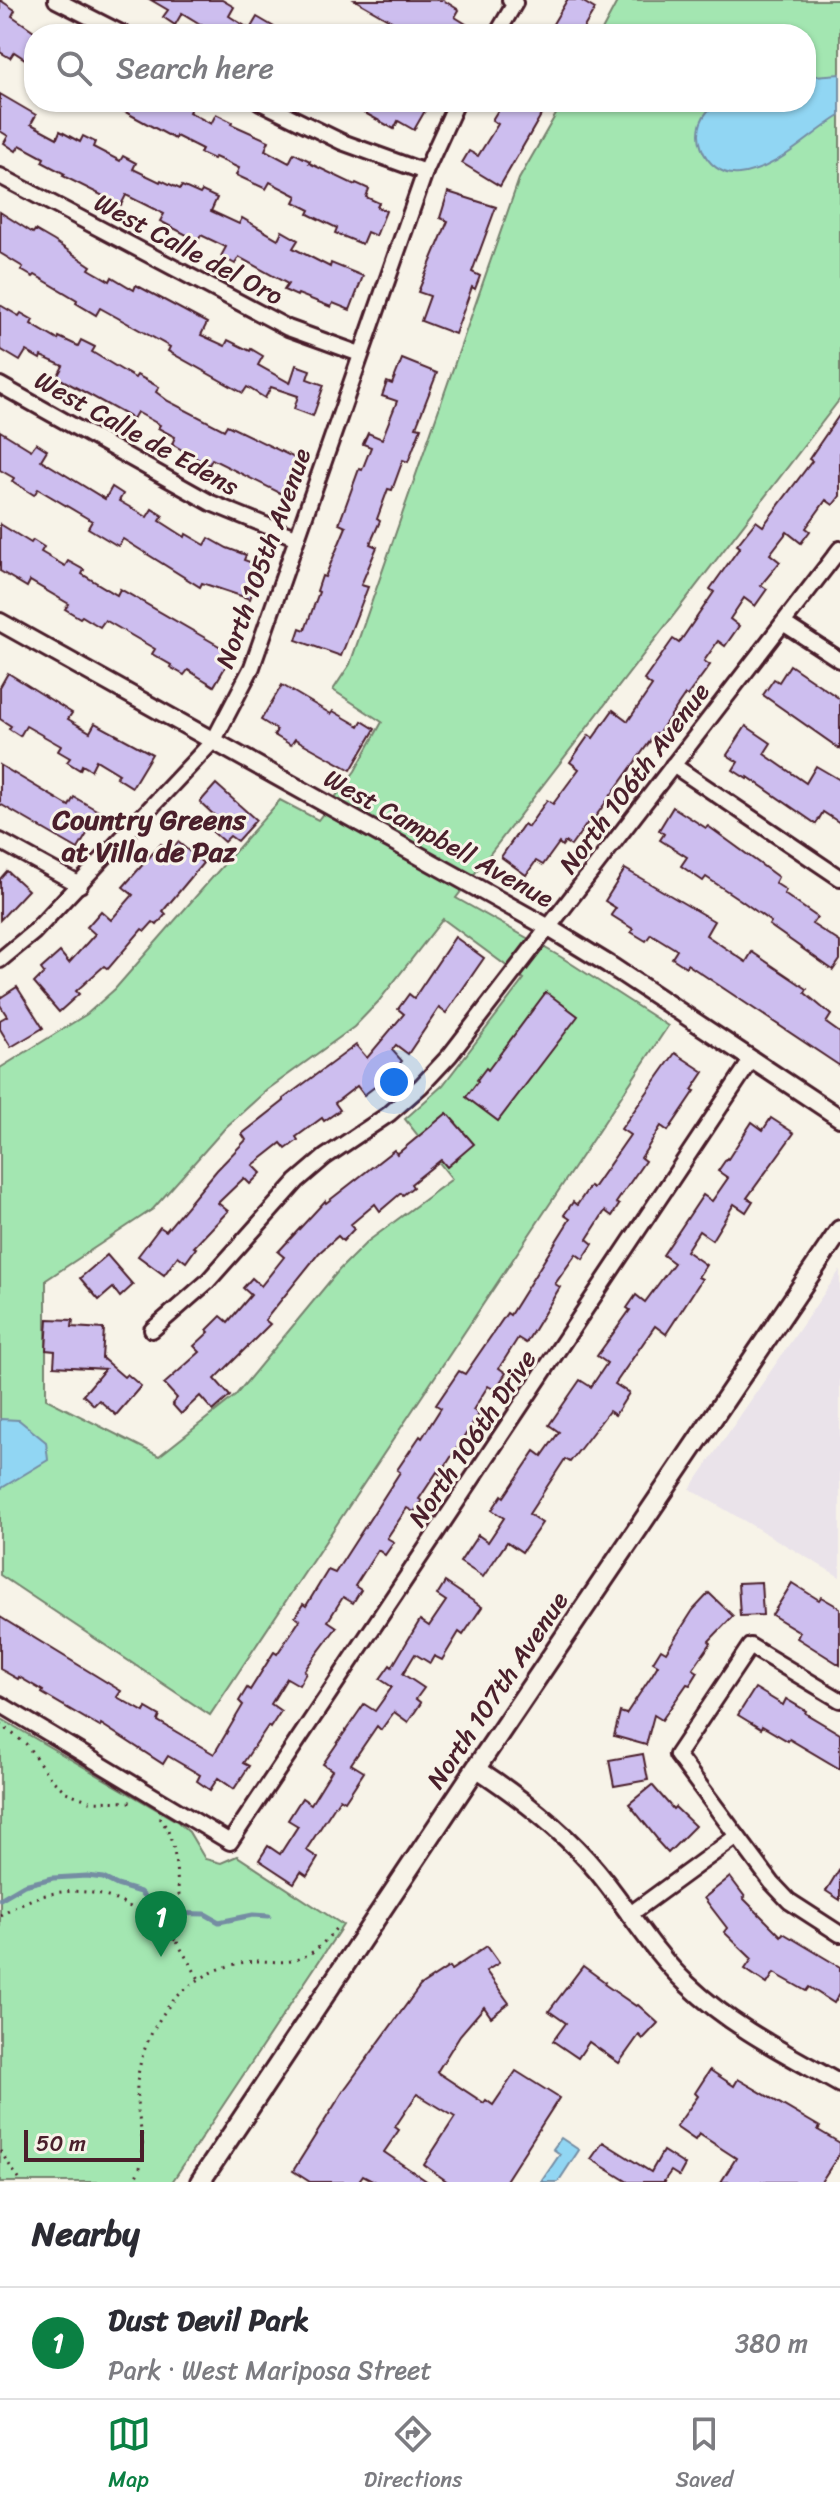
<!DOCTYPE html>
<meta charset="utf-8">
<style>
body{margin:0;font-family:Sriracha,sans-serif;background:#f2f2f3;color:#2b2b33}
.scale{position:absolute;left:24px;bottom:20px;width:120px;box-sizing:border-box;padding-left:8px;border:4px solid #4a1f2b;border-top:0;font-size:22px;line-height:28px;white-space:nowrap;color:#4a1f2b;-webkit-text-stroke:6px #f7f3e8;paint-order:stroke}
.you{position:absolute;left:394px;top:1082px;width:28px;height:28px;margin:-20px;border:6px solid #fff;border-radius:50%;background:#1a73e8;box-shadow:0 0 0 12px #1a73e833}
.badge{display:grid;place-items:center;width:52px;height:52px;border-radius:50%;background:#0b8043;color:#fff;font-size:26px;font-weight:700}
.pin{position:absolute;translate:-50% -66px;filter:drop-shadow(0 2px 4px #0008)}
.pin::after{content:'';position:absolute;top:42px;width:28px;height:24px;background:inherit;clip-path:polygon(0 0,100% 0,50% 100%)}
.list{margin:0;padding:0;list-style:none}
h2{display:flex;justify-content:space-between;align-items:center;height:104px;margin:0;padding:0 32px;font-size:34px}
h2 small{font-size:26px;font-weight:400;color:#7c7c81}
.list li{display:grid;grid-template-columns:52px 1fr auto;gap:24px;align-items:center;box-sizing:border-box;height:112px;padding:0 32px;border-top:2px solid #e1e1e2}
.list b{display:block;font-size:30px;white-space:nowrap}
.list p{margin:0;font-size:26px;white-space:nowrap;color:#7c7c81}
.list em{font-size:26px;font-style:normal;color:#7c7c81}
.icon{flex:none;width:44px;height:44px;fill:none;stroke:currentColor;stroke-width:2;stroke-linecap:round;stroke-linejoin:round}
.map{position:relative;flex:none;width:840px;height:2182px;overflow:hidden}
.search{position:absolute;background:#fff;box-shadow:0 2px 6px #0004;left:24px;right:24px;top:24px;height:88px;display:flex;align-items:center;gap:20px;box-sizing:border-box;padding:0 28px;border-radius:32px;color:#7c7c81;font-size:30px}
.sheet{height:216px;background:#fff}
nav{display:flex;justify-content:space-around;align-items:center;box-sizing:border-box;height:112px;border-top:2px solid #e1e1e2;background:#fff;font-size:22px;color:#7c7c81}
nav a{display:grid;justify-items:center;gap:4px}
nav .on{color:#0b8043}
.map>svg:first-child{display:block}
.built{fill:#eae3ea}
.green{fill:#a3e6b1;stroke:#76826e;stroke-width:2;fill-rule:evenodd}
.water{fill:#91d6f3;stroke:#758da3;stroke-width:2}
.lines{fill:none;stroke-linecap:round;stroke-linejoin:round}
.stream{stroke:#758da3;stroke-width:5}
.building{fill:#cdbeef;stroke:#4a1f2b;stroke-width:2}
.minor-casing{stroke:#4a1f2b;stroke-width:20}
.tertiary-casing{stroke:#4a1f2b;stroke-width:22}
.secondary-casing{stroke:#4a1f2b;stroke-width:24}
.path{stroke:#4a1f2b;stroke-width:3;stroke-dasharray:2 6;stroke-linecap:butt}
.minor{stroke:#f7f3e8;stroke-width:14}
.tertiary{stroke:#f7f3e8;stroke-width:16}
.secondary{stroke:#f7f3e8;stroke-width:18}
.labels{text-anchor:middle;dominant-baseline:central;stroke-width:6;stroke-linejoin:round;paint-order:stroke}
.street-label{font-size:26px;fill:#4a1f2b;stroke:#f7f3e8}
.neighbourhood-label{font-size:28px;font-weight:bold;fill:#4a1f2b;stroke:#f7f3e8}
</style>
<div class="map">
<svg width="840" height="2182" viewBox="0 0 840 2182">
<rect width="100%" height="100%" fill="#f7f3e8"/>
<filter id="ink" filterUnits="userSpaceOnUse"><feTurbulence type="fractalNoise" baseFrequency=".0125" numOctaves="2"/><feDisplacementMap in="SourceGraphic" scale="16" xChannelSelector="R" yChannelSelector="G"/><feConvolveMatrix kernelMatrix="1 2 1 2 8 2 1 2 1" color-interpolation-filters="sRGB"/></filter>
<g filter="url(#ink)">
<path class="built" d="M840 1270V1577L690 1489Z"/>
<g class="green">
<path d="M618 0H840V399L456 898 561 957 668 1026 210 1715 0 1575V1068L87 1014 115 989 280 800 318 820 355 771 382 722 333 690 350 664 519 179 563 102H806V34H600ZM443 919 524 979 443 1085 405 1119 452 1179 367 1242 339 1270 235 1396 159 1456 46 1399V1280L153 1209 226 1127 267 1090 354 1027 378 1002Z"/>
<path d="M0 1718 178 1822 189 1832 205 1859 221 1863 237 1856 343 1925 172 2182H0Z"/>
</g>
<g class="water">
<path d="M840 74V116C807 136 779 169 739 174 705 178 679 123 720 102H806V81L814 76Z"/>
<path d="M0 1419 19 1420 46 1442 48 1460 0 1489Z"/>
<path d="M561 2138 579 2150 558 2182H541L560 2154 553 2149Z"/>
</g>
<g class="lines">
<path class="stream" d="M0 1899 24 1885 53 1878 87 1876 103 1878 117 1885 140 1892 161 1913 205 1914 219 1922 253 1915 269 1916"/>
</g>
<g class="building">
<path d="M0 0 15 10 12 16 34 31V65L14 52 10 58 0 52Z"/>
<path d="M151 0H222L234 7 229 16 250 29 257 17 286 34H201L205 27 182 13 175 25 163 17 168 10Z"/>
<path d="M355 0H443L459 10 455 17 482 34H398L402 27Z"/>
<path d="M567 0H580L595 9 580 34H547Z"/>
<path d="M0 94 36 115 31 124 57 138 60 131 80 142 83 136 95 142 93 147 120 161 123 156 136 163 133 169 160 182 161 180 180 189 182 186 200 194 202 191 217 198 211 211 239 224 242 218 278 239 282 231 298 240 293 248 330 267 331 263 363 276 350 310 333 303 331 307 298 294 297 296 284 290 288 284 239 257 235 264 221 256 226 247 201 235 198 241 160 221 164 214 126 195 121 205 63 176 65 174 42 162 44 158 20 145 16 151 4 143 8 136 0 131Z"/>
<path d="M107 102H194L189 112 211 124 216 114 232 122 231 124 269 141 265 150 289 163 294 153 310 161 309 163 355 185 356 183 369 189 366 197 379 203 377 207 386 211 376 236 367 232 362 244 335 233 337 228 308 214 310 210 294 202 297 196 270 182 266 189 236 175 239 168 215 157 213 159 200 153 202 149 176 136 175 139Z"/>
<path d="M345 102H430L414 130 398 121 394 129Z"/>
<path d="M503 102H531L544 110 500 186 462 163 469 151 478 156 498 124 492 120Z"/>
<path d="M448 192 496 207 472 272 480 276 475 289 472 287 455 334 421 321 430 296 418 292 448 221 440 218Z"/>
<path d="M0 212 33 233 35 230 54 241 91 266 89 269 110 281 112 277 134 290 136 285 207 323 201 335 225 346 228 340 250 351 251 349 263 356 258 365 290 383 296 365 310 370 307 379 324 385 313 416 294 409 298 396 271 387 265 398 247 387 243 393 168 351 170 347 100 308 96 315 76 303 77 300 35 275 33 277 21 270 23 267 0 253Z"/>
<path d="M0 305 19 316 21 313 33 320 31 324 58 340 59 337 78 346 81 340 95 347 92 352 135 378 137 375 159 387 156 392 168 401 224 430 227 425 301 461 284 495 212 459 209 465 194 457 172 444 175 437 158 428 160 425 137 412 133 419 57 377 63 366 41 356 40 359 26 351 20 361 0 349Z"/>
<path d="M402 359 437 373 416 427 421 428 408 462 403 460 392 490 388 489 377 519 380 521 370 544 377 547 361 585 368 587 341 656 296 640 300 628 305 630 319 592 317 591 322 576 325 577 346 527 339 524 359 469 362 470 371 447 363 444 368 433 382 439 397 401 382 396 387 382 392 384Z"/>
<path d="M840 414V496L833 505 826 500 806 528 810 531 801 543 787 532 770 554 780 562 761 585 767 589 755 606 744 598 730 619 739 626 725 646 718 641 704 661 710 665 687 696 685 695 658 734 656 733 593 820 591 818 571 846 565 842 562 846 559 843 543 865 536 861 526 875 501 857 524 824 528 827 547 800 553 804 579 769 570 762 589 735 593 738 613 710 628 721 652 686 644 680 673 639 679 643 714 592 710 589 740 547 737 545 756 521 763 526 812 461 809 459Z"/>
<path d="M0 431 31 450 36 443 47 450 41 460 105 499 112 487 123 494 119 501 147 517 152 509 163 516 160 521 185 537 186 534 205 545 209 538 227 548 246 555 244 560 261 566 250 599 202 583 200 587 123 539 118 546 88 528 92 521 38 489 34 495 12 481 14 478 0 470Z"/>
<path d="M0 524 31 543 33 540 44 547 41 552 65 566 68 561 84 570 82 574 117 595 120 589 233 654 214 686 188 670 184 675 170 667 171 665 152 654 155 649 105 620 100 627 82 616 80 618 65 609 69 604 30 581 27 587 0 571Z"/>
<path d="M790 665 840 699V749L763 695 774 679 779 682Z"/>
<path d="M8 673 72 713 68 719 90 732 95 723 152 754 132 787 116 777 119 774 96 760 91 770 82 765 80 770 67 762 70 758 58 751 61 746 26 726 20 736 9 729 11 726 0 719V687Z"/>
<path d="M282 685 331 714 333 711 359 726 362 721 375 729 351 770 295 739 291 745 274 735 277 730 261 720Z"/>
<path d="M746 726 771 743 764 754 806 783 816 766 840 780V823L823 812 816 824 748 777 747 779 733 770 738 762 727 755Z"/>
<path d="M0 765 69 806 74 797 100 812 78 849 0 804Z"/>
<path d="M216 784 256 820 237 841 230 836 224 842 206 826 215 816 200 802Z"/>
<path d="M673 807 706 828 708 826 778 877 775 883 786 890 784 894 817 917 812 924 840 942V960L833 970 769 925 771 922 742 901 706 877 703 881 681 866 687 857 660 840 664 834 659 830Z"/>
<path d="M178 842 203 863 163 911 166 914 157 925 153 922 145 931 142 929 108 969 104 966 76 991 79 994 59 1012 34 983 44 973 41 969 60 952 69 963 95 934 87 927 101 911 111 920 133 895 123 887 161 844 170 852Z"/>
<path d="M625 869 714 921 706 935 746 962 752 952 807 989 805 993 831 1015 826 1023 840 1033V1066L687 964 686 967 672 958 677 950 651 934 646 941 631 932 633 929 611 915 616 908 605 901Z"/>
<path d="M7 871 28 890 0 920V879Z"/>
<path d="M455 937 484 958 446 1013 439 1008 408 1054 396 1045 392 1050 402 1061 389 1076 364 1095 357 1086 335 1103 340 1110 324 1121 322 1118 296 1137 298 1140 286 1149 281 1143 253 1165 261 1173 250 1184 244 1178 218 1203 228 1211 194 1247 196 1248 186 1262 178 1256 164 1275 138 1256 160 1227 166 1231 217 1170 246 1140 242 1134 284 1101 283 1099 356 1045 367 1058 404 1014 398 1009 409 994 414 998Z"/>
<path d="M17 987 43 1028 11 1047 0 1029V1020L7 1016 0 1005V998Z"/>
<path d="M546 992 578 1016 498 1121 466 1097 478 1081 477 1080 486 1068 488 1070Z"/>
<path d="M675 1053 704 1072 692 1090 695 1091 668 1131 661 1126 641 1158 645 1161 616 1203 619 1205 612 1216 605 1211 587 1239 593 1244 583 1259 576 1254 555 1284 560 1287 526 1343 518 1338 499 1368 506 1373 495 1390 488 1386 473 1410 479 1414 440 1474 437 1472 419 1499 422 1501 414 1512 407 1508 387 1538 394 1542 385 1555 378 1550 355 1586 361 1590 353 1603 343 1597 328 1621 337 1627 304 1671 306 1673 299 1685 287 1678 271 1704 281 1711 270 1728 268 1726 243 1763 249 1766 234 1789 218 1778 210 1790 197 1781 200 1775 168 1756 163 1764 101 1724 100 1727 42 1693 43 1691 19 1677 18 1679 0 1669V1617L121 1691 117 1697 144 1712 146 1708 160 1716 158 1721 214 1754 243 1705 239 1701 247 1688 250 1690 274 1652 277 1654 300 1620 295 1617 303 1604 306 1606 328 1570 335 1573 400 1472 397 1470 420 1436 422 1438 441 1408 436 1405 459 1371 465 1374 507 1313 510 1315 570 1219 564 1215 573 1202 577 1205 590 1186 593 1188 630 1135 621 1129Z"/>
<path d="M447 1113 474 1144 447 1167 441 1160 411 1184 413 1187 403 1195 401 1193 380 1211 375 1204 350 1225 354 1229 343 1241 338 1236 319 1253 265 1320 270 1324 215 1379 230 1396 213 1411 200 1396 181 1414 172 1404 177 1398 164 1384 200 1352 194 1346 209 1332 207 1330 221 1316 228 1322 251 1295 243 1288 252 1278 261 1286 284 1257 278 1252 325 1201 326 1203 394 1150 397 1154Z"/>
<path d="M771 1118 794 1133 747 1198 753 1201 746 1212 734 1204 712 1240 699 1231 686 1251 706 1265 698 1277 702 1279 666 1334 655 1326 615 1384 629 1393 615 1415 609 1411 570 1462 565 1459 529 1514 542 1523 522 1552 507 1542 483 1577 460 1562 478 1535 488 1542 504 1518 492 1510 502 1495 504 1497 535 1451 542 1456 559 1432 549 1425 580 1380 591 1387 607 1363 597 1356 630 1310 627 1308 636 1295 645 1302 674 1263 663 1255 703 1195 712 1201 728 1178 718 1171 727 1158 728 1159 752 1122 763 1130Z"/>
<path d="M107 1255 133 1285 120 1297 113 1288 99 1300 80 1278Z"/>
<path d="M48 1319 73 1320 72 1327 104 1329 102 1358 124 1377 127 1374 141 1386 116 1415 99 1400 94 1405 83 1395 105 1369 54 1366 55 1351 46 1350Z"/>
<path d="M445 1582 482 1607 463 1635 459 1632 442 1660 434 1656 430 1663 415 1654 403 1674 424 1688 416 1699 421 1703 408 1722 394 1712 381 1730 377 1726 351 1764 364 1772 345 1801 340 1798 306 1850 318 1858 307 1876 301 1872 294 1883 259 1860 268 1846 280 1854 298 1826 288 1820 302 1798 311 1804 332 1770 323 1764 364 1704 375 1711 392 1687 380 1679 390 1665 392 1667 420 1620 429 1626 446 1601 437 1595Z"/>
<path d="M761 1582 763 1615 740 1616 738 1583Z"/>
<path d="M792 1583 819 1600 821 1597 840 1608V1665L797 1638 800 1632 772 1615Z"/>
<path d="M709 1593 733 1616 709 1641 711 1643 693 1669 698 1672 690 1685 687 1684 662 1720 654 1715 646 1745 614 1736 620 1712 626 1714 652 1675 658 1665 653 1662 661 1649 666 1652 693 1610Z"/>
<path d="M755 1688 783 1705 786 1699 806 1711 805 1713 840 1734V1769L789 1739 788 1741 762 1726 761 1729 738 1715Z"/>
<path d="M643 1754 648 1780 614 1786 609 1760Z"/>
<path d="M652 1785 673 1809 675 1807 695 1826 668 1853 657 1841 658 1840 629 1804Z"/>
<path d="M840 1868V1900L826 1891Z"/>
<path d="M730 1877 745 1897 743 1898 781 1936 783 1933 840 1967V1993L834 2003 809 1987 806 1991 774 1973 767 1984 745 1969 752 1959 724 1932 727 1928 704 1898Z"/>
<path d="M487 1946 499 1963 486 1971 509 2003 491 2017 484 2007 460 2035 437 2072 484 2103 486 2100 493 2105 516 2071 559 2098 505 2182H448L424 2165 455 2117 417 2094 395 2127 399 2130 384 2152 428 2182H376L363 2175 358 2182H310L293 2171 344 2090 420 1986 449 1967 451 1970Z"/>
<path d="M583 1966 605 1982 604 1984 636 2006 638 2005 658 2023 643 2039 639 2035 619 2063 589 2042 578 2058 553 2041 566 2023 549 2011Z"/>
<path d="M710 2070 734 2086 738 2079 820 2127 818 2130 840 2143V2153L821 2182H721L736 2158 699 2134 695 2140 676 2127 698 2096 695 2093Z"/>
<path d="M603 2142 651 2172 663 2151 685 2165 679 2176 671 2171 664 2181 666 2182H628L591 2159Z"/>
</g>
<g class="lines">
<g class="minor-casing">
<g id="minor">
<path d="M56 0 123 34"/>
<path d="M497 34 515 3 510 0"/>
<path d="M260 102 342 142 425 172"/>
<path d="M0 176 288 328 360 354"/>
<path d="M0 385 211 503 297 538"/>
<path d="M783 623 840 660"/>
<path d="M673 765 840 878"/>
<path d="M0 841 80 885"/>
<path d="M0 960 34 932 214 740 252 667 425 172 457 102"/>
<path d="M152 1330 207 1282 297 1181 325 1157 389 1114 421 1086 450 1055 840 549"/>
<path d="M840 1700 750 1646 677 1755 772 1883 789 1901 840 1934"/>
<path d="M0 1704 230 1842 752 1059"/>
<path d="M629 1915 737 1836"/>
</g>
</g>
<g class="tertiary-casing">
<g id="tertiary">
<path d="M0 622 549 928 608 964 840 1118"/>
<path d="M476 1768C520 1797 562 1829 596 1870 627 1907 652 1951 687 1984 732 2027 787 2054 840 2084"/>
</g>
</g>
<g class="secondary-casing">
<path id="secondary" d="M200 2182 476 1768 840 1230"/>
</g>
<g class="path">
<path d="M0 1724 26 1744 51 1779 66 1792 90 1801 133 1802"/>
<path d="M159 1818 167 1828 174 1849 179 1894 177 1942 199 1979"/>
<path d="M0 1915C70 1873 121 1890 177 1942"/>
<path d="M0 2151 21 2182"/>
<path d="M132 2182C152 2157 138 2127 137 2099 135 2065 148 2034 168 2007 189 1980 224 1962 258 1961 272 1961 288 1964 301 1958 317 1952 327 1939 338 1926"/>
</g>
<use href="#minor" class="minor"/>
<use href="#tertiary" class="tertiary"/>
<use href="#secondary" class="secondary"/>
</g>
</g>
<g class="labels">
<g class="street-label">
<text transform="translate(189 249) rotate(28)">West Calle del Oro</text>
<text transform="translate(137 433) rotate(29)">West Calle de Edens</text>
<text transform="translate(263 558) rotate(-70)">North 105th Avenue</text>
<text transform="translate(634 778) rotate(-53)">North 106th Avenue</text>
<text transform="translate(439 838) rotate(29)">West Campbell Avenue</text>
<text transform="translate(472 1438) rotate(-56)">North 106th Drive</text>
<text transform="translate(497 1690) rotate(-56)">North 107th Avenue</text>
</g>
<g class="neighbourhood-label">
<text x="149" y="819">Country Greens<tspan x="149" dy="32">at Villa de Paz</tspan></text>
</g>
</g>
</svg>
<div class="scale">50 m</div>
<div class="you"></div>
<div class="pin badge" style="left:161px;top:1957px">1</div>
<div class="search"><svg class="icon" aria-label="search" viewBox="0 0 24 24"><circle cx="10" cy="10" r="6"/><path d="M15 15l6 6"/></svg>Search here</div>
</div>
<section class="sheet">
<h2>Nearby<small></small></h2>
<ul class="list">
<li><span class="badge">1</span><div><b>Dust Devil Park</b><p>Park · West Mariposa Street</p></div><em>380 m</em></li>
</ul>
</section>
<nav>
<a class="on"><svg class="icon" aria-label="map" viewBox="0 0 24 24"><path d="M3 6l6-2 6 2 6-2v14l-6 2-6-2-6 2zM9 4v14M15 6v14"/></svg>Map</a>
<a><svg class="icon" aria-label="directions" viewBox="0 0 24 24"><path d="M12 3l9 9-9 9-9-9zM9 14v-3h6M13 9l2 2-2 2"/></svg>Directions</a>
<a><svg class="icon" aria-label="saved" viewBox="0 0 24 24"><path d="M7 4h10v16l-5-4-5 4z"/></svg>Saved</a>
</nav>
